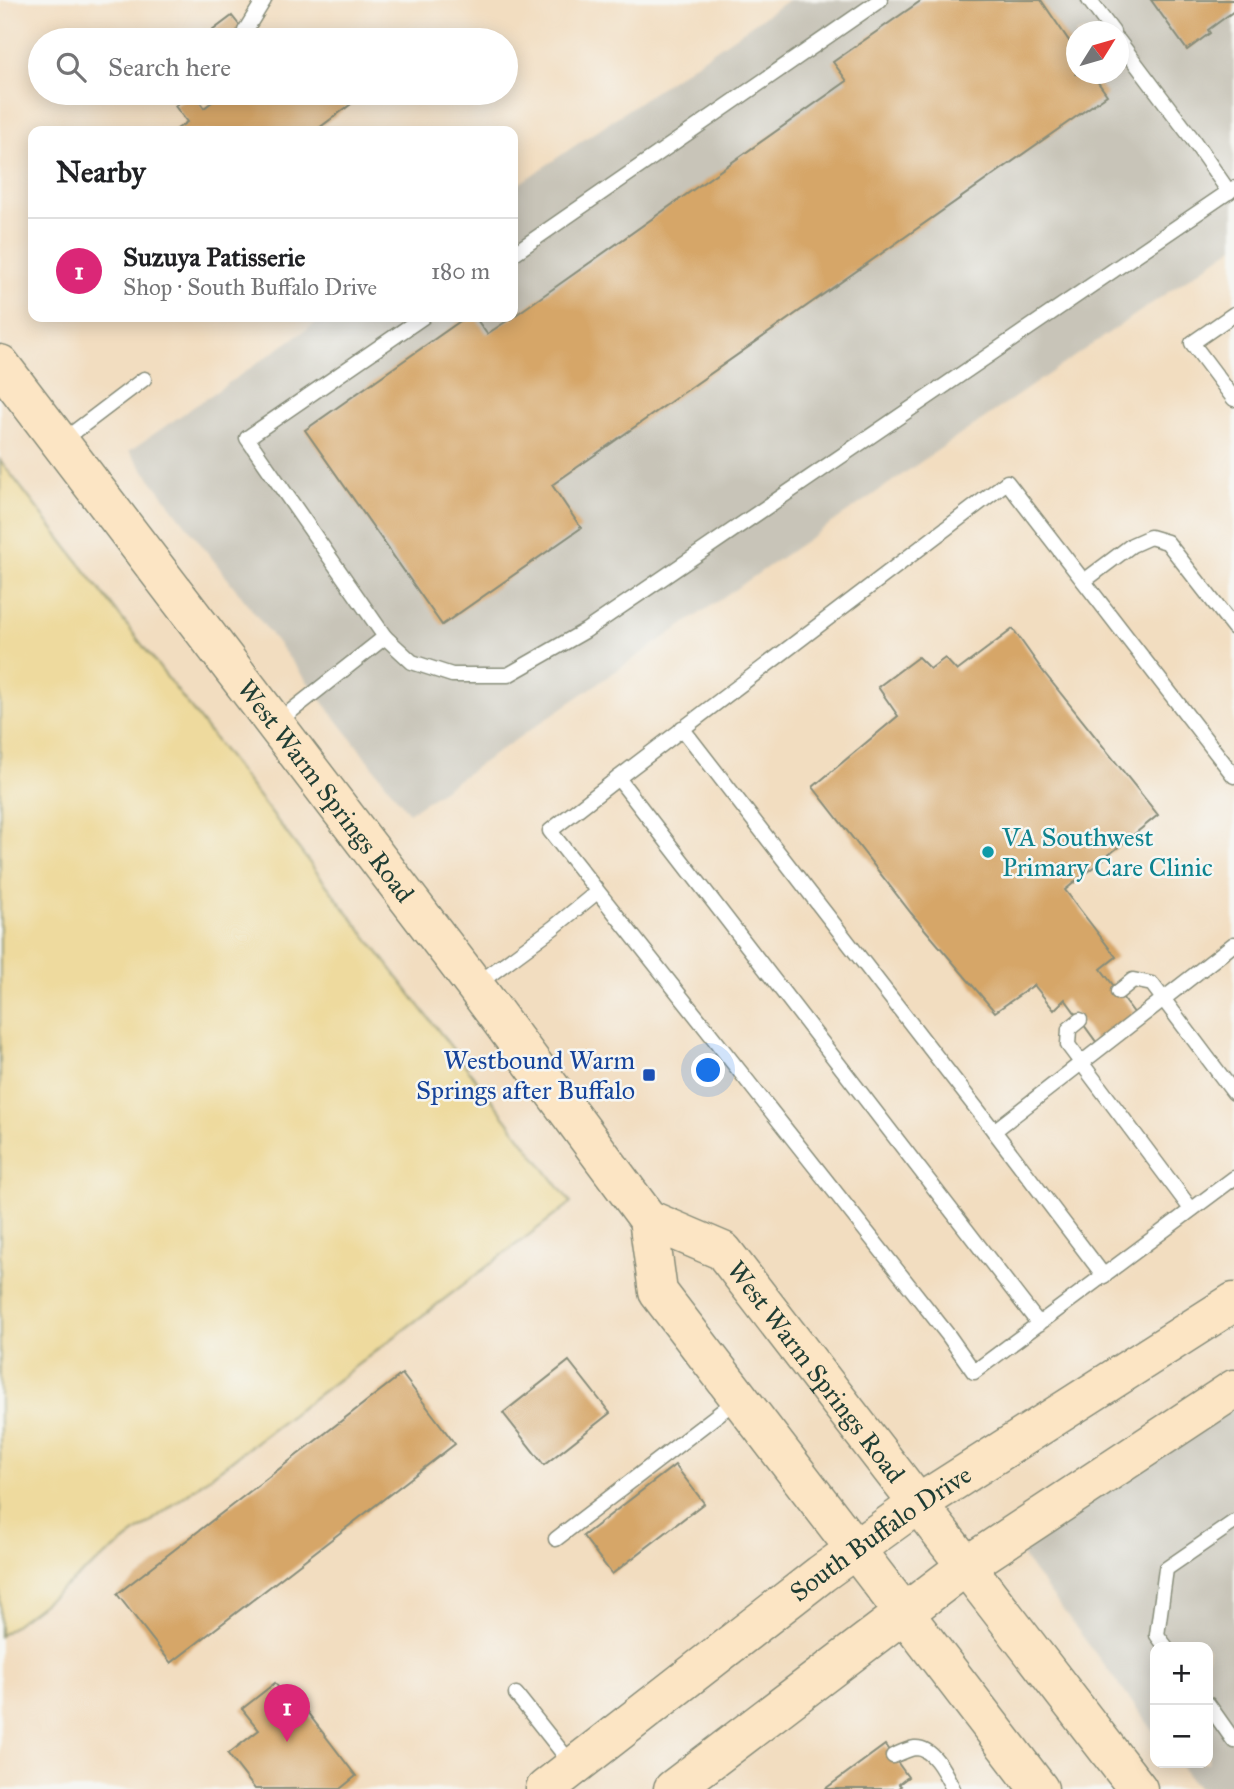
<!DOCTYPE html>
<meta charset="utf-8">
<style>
body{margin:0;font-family:"IM FELL Great Primer",serif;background:#f2f2f2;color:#202124}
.controls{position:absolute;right:21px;bottom:21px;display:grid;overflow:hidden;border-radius:14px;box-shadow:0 4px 18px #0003}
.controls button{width:63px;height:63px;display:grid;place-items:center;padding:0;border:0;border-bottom:2px solid #e0e0e0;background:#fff;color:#202124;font:35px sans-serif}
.compass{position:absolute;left:1066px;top:21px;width:63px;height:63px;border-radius:50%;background:#fff;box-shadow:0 4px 18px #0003;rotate:53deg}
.you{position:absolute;left:709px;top:1071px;width:24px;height:24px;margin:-18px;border:5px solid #fff;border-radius:50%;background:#1a73e8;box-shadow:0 0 0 10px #1a73e833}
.badge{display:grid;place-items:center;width:46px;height:46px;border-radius:50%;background:#db2777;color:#fff;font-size:23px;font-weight:700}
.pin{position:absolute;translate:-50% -58px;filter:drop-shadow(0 2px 4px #0008)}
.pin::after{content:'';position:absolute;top:37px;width:24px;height:21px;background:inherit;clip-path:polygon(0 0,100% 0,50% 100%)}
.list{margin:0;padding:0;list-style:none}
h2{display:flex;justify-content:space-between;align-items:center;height:91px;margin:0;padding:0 28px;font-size:30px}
h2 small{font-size:23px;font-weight:400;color:#757577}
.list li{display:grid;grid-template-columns:46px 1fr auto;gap:21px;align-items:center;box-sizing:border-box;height:105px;padding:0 28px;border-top:2px solid #e0e0e0}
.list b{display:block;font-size:26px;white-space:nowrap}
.list p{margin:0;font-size:23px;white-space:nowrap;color:#757577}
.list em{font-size:23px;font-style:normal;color:#757577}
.icon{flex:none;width:38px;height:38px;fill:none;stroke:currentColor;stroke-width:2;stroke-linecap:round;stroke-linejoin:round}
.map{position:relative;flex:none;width:1234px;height:1789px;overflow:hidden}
.search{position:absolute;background:#fff;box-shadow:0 4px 18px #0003;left:28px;top:28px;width:490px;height:77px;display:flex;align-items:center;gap:18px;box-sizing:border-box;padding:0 24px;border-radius:38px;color:#757577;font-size:26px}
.panel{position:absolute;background:#fff;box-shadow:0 4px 18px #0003;left:28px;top:126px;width:490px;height:196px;border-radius:14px}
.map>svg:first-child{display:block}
.industrial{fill:#c8c4b8;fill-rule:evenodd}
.sand{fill:#eeda9e;stroke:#868c69;stroke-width:2}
.building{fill:#d6a667}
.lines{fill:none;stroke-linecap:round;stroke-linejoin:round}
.service-casing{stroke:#888d7a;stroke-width:17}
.secondary-casing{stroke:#888d7a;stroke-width:41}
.service{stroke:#fff;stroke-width:14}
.secondary{stroke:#fce5c4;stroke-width:38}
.culture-dot{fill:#0f9aa8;stroke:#f6f6f2;stroke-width:2.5}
.transit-dot{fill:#1a4fb4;stroke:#f6f6f2;stroke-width:2.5}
.labels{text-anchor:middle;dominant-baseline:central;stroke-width:5;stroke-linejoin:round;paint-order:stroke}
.street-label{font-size:26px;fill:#1f3d34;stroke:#f6f6f2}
.culture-label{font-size:26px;fill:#0d838f;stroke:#f6f6f2;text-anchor:start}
.transit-label{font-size:26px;fill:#164399;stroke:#f6f6f2;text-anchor:end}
</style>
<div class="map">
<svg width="1234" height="1789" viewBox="0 0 1234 1789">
<rect width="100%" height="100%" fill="#f6f6f2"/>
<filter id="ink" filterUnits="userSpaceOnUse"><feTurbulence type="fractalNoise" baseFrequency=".0143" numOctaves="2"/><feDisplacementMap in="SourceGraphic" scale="14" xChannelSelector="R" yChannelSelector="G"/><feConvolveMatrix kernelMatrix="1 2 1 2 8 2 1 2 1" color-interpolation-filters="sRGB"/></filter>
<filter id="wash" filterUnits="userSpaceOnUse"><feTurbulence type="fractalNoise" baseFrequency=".00686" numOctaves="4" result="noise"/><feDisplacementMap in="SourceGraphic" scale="28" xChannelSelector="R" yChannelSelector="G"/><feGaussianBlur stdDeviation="1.57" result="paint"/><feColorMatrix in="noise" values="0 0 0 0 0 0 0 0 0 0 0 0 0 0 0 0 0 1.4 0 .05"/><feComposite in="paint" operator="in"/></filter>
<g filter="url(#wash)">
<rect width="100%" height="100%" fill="#f2ddc0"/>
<g class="industrial">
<path d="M788 0H1234V247L409 813 129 451 325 317H513V188ZM1076 32H1118V74H1076Z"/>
<path d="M1234 1406V1789H1198L1178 1763H1208V1647H1155V1733L1017 1549Z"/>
</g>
<path class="sand" d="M0 460 571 1203 0 1636Z"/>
<g id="blocks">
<g class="building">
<path d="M922 0H1041L1076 51V74H1092L1107 95 552 485 581 528 442 625 305 430 466 317H475L487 334 513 317 847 81 833 62Z"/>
<path d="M1151 0H1234V11L1208 30 1210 33 1187 50Z"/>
<path d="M232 16 251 40H200Z"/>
<path d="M296 32 302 40H285Z"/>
<path d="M191 93H193L204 108 224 93H342L351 104 315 131H174L187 122 175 106Z"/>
<path d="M1013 629 1042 670 1158 815 1065 890 1116 957 1101 969 1135 1014 1097 1043 1065 999 1054 1010 1034 985 995 1012 911 913 813 787 898 716 878 687 918 657 930 669 945 658 957 671Z"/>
<path d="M569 1361 610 1413 544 1465 503 1413Z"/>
<path d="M402 1374 455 1444 171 1663 117 1594Z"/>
<path d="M675 1465 704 1503 612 1574 583 1536Z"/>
<path d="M275 1683 291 1704 297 1699 356 1776 340 1789H255L228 1754 259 1730 242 1709Z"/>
<path d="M885 1745 908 1777 899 1784 901 1786 897 1789H825Z"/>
</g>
</g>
</g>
<g filter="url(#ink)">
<use href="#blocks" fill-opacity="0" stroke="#888d7a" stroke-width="2"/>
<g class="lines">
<g class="service-casing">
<g id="service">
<path d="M1089 0 1113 32"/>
<path d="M245 31 264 0"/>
<path d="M1118 40 1191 137 1229 192"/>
<path d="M513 254 880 0"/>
<path d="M1234 314 1192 343 1234 399"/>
<path d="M61 442 144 379"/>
<path d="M1084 581 1132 545 1150 537 1167 542 1234 628"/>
<path d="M385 637 412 662 452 675H508L585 631 1234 188"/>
<path d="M276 723 385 637 247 438 423 317"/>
<path d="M682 728 994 1131"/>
<path d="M618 778 1007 482 1234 776"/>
<path d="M476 985 553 928 597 892"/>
<path d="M1118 992 1133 980 1152 984 1234 1093"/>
<path d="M1080 1020 1069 1029 1068 1045 1191 1209"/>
<path d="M1104 1276 994 1131 1234 944"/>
<path d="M1039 1324 618 778 550 831 948 1335 974 1372C1061 1308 1147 1242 1234 1178"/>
<path d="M556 1539 738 1399"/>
<path d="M1166 1647 1157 1635 1166 1569 1234 1522"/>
<path d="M516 1694 573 1766"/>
<path d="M1208 1704 1234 1741"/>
<path d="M893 1756C900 1753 908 1749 915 1748 934 1747 946 1775 953 1789"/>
</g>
</g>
<g class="secondary-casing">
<g id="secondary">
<path id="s1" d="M0 364 475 986 648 1219 658 1292 1039 1789"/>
<path id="s2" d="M648 1219 723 1251 1138 1789"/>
<path id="s3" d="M545 1789 821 1574 918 1504 1234 1302"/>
<path d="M673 1789 966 1566 1234 1389"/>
</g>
</g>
<use href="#service" class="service"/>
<use href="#secondary" class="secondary"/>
</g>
</g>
<circle class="culture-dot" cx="988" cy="852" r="7"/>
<rect class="transit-dot" x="642" y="1068" width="14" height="14" rx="3.5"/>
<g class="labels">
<g class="street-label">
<text stroke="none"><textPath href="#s1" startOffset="537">West Warm Springs Road</textPath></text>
<text stroke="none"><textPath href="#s2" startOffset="234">West Warm Springs Road</textPath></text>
<text stroke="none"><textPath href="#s3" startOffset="422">South Buffalo Drive</textPath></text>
</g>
<g class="culture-label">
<text x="1002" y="837">VA Southwest<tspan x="1002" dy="30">Primary Care Clinic</tspan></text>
</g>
<g class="transit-label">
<text x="635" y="1060">Westbound Warm<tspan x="635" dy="30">Springs after Buffalo</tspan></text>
</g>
</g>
</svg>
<div class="controls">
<button>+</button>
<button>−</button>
</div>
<svg class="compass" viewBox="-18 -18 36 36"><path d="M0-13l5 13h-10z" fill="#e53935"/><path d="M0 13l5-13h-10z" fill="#757577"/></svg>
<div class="you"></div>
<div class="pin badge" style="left:287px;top:1742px">1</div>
<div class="search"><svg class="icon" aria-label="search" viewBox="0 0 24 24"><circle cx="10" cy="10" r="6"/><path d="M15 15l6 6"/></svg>Search here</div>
<section class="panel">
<h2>Nearby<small></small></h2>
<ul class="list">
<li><span class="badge">1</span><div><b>Suzuya Patisserie</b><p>Shop · South Buffalo Drive</p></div><em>180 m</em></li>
</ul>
</section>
</div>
